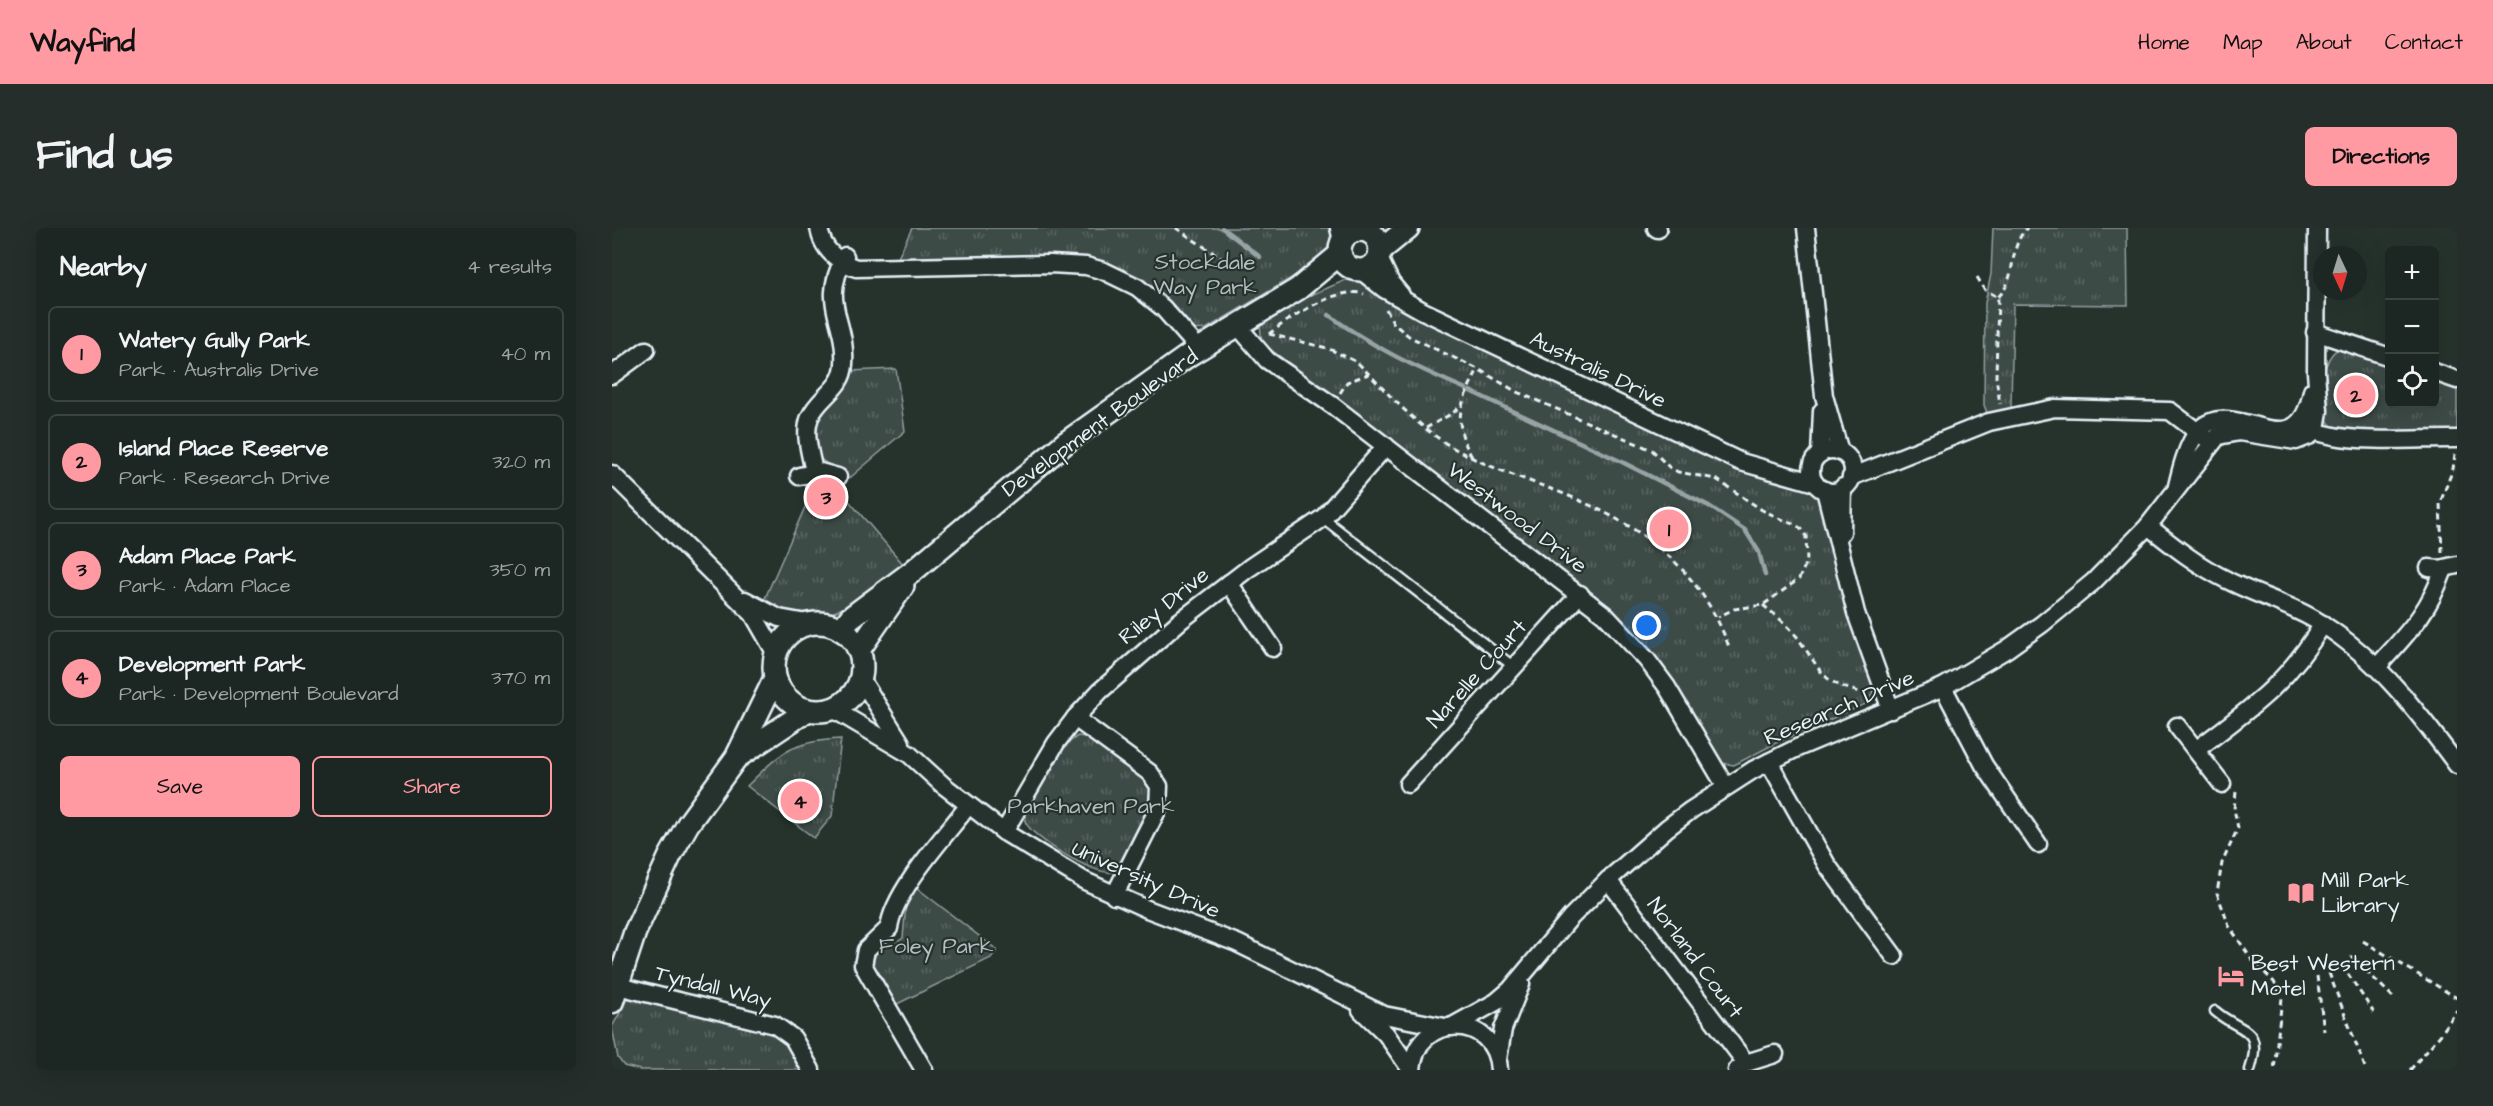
<!DOCTYPE html>
<meta charset="utf-8">
<style>
body{margin:0;font-family:"Architects Daughter",sans-serif;background:#252e2a;color:#f1f3f6}
.controls{position:absolute;right:18px;top:18px;display:grid;overflow:hidden;border-radius:9px;box-shadow:0 6px 24px #0002}
.controls button{width:54px;height:54px;display:grid;place-items:center;padding:0;border:0;border-bottom:2px solid #3a4340;background:#1c2622;color:#f1f3f6;font:30px sans-serif}
.compass{position:absolute;left:1701px;top:18px;width:54px;height:54px;border-radius:50%;background:#1c2622;box-shadow:0 6px 24px #0002;rotate:176deg}
.you{position:absolute;left:1035px;top:398px;width:21px;height:21px;margin:-15px;border:4px solid #fff;border-radius:50%;background:#1a73e8;box-shadow:0 0 0 9px #1a73e833}
.badge{display:grid;place-items:center;width:39px;height:39px;border-radius:50%;background:#ff9aa2;color:#111;font-size:20px;font-weight:700}
.pin{position:absolute;translate:-50% -50%;border:3px solid #fff;box-shadow:0 2px 6px #0006}
.list{margin:0;padding:0;list-style:none}
h2{display:flex;justify-content:space-between;align-items:center;height:78px;margin:0;padding:0 24px;font-size:26px}
h2 small{font-size:20px;font-weight:400;color:#a0a5a5}
.list li{display:grid;grid-template-columns:39px 1fr auto;gap:18px;align-items:center;box-sizing:border-box;height:96px;margin:0 12px 12px;padding:0 12px;border:2px solid #3a4340;border-radius:9px}
.list b{display:block;font-size:22px;white-space:nowrap}
.list p{margin:0;font-size:20px;white-space:nowrap;color:#a0a5a5}
.list em{font-size:20px;font-style:normal;color:#a0a5a5}
.actions{display:flex;gap:12px;padding:18px 24px}
.actions a{flex:1;padding:14px 0;border:2px solid #ff9aa2;border-radius:9px;text-align:center;font-size:21px;color:#ff9aa2}
.actions .main{background:#ff9aa2;color:#111}
.icon{flex:none;width:33px;height:33px;fill:none;stroke:currentColor;stroke-width:2;stroke-linecap:round;stroke-linejoin:round}
.map{position:relative;flex:none;width:1845px;height:842px;overflow:hidden;border-radius:9px}
header{display:flex;align-items:center;gap:36px;box-sizing:border-box;height:84px;padding:0 30px;background:#ff9aa2;color:#111}
header strong{font-size:28px}
nav{display:flex;gap:33px;margin-inline-start:auto;font-size:21px}
.intro{display:flex;align-items:center;justify-content:space-between;box-sizing:border-box;height:144px;padding:0 36px}
h1{margin:0;font-size:42px}
.button{padding:15px 27px;border-radius:9px;background:#ff9aa2;color:#111;font-size:21px;font-weight:700}
main{display:flex;gap:36px;padding:0 36px}
aside{flex:1;background:#1c2622;border-radius:9px;box-shadow:0 6px 24px #0002}
.map>svg:first-child{display:block}
.park{fill:url(#park-tufts);stroke:#939ea0;stroke-width:1.5}
.lines{fill:none;stroke-linecap:round;stroke-linejoin:round}
.stream{stroke:#98a3a5;stroke-width:4.5}
.service-casing{stroke:#e8f1f8;stroke-width:13}
.minor-casing{stroke:#e8f1f8;stroke-width:21}
.tertiary-casing{stroke:#e8f1f8;stroke-width:26}
.path{stroke:#e8f1f8;stroke-width:3;stroke-dasharray:6 4.5;stroke-linecap:butt}
.service{stroke:#26332d;stroke-width:8}
.minor{stroke:#26332d;stroke-width:16}
.tertiary{stroke:#26332d;stroke-width:21}
.labels{text-anchor:middle;dominant-baseline:central;stroke-width:4.5;stroke-linejoin:round;paint-order:stroke}
.park-label{font-size:22px;fill:#b5bfc3;stroke:#26332d}
.street-label{font-size:22px;fill:#e8f1f8;stroke:#26332d}
.poi-label{font-size:22px;fill:#e8f1f8;stroke:#26332d;text-anchor:start}
</style>
<header>
<strong>Wayfind</strong>
<nav><a>Home</a><a>Map</a><a>About</a><a>Contact</a></nav>
</header>
<div class="intro"><h1>Find us</h1><a class="button">Directions</a></div>
<main>
<aside>
<h2>Nearby<small>4 results</small></h2>
<ul class="list">
<li><span class="badge">1</span><div><b>Watery Gully Park</b><p>Park · Australis Drive</p></div><em>40 m</em></li>
<li><span class="badge">2</span><div><b>Island Place Reserve</b><p>Park · Research Drive</p></div><em>320 m</em></li>
<li><span class="badge">3</span><div><b>Adam Place Park</b><p>Park · Adam Place</p></div><em>350 m</em></li>
<li><span class="badge">4</span><div><b>Development Park</b><p>Park · Development Boulevard</p></div><em>370 m</em></li>
</ul>
<div class="actions"><a class="main">Save</a><a>Share</a></div>
</aside>
<div class="map">
<svg width="1845" height="842" viewBox="0 0 1845 842">
<defs>
<pattern id="park-tufts" width="24" height="20" patternUnits="userSpaceOnUse" patternTransform="scale(1.5)"><rect width="24" height="20" fill="#3e4b47"/><path d="M3 7l-1-3M5 7V3M7 7l1-3M15 17l-1-3M17 17v-4M19 17l1-3" fill="none" stroke="#5a6562"/></pattern>
</defs>
<rect width="100%" height="100%" fill="#26332d"/>
<filter id="ink" filterUnits="userSpaceOnUse"><feTurbulence type="fractalNoise" baseFrequency=".0167" numOctaves="2"/><feDisplacementMap in="SourceGraphic" scale="12" xChannelSelector="R" yChannelSelector="G"/><feConvolveMatrix kernelMatrix="1 2 1 2 8 2 1 2 1" color-interpolation-filters="sRGB"/></filter>
<g filter="url(#ink)">
<g class="park">
<path d="M300 0H720C722 17 716 25 704 35L594 101 582 102 507 42 357 31 286 30Z"/>
<path d="M1381 0H1515L1516 77 1401 76 1399 180 1376 187 1372 177 1373 75 1379 46Z"/>
<path d="M736 51 750 52 1201 262 1207 268 1241 404 1261 454V463L1256 475 1164 515 1122 537 1109 535C1077 475 1047 431 1000 382L650 115 648 97 697 68Z"/>
<path d="M1729 120 1777 135 1778 176H1822L1823 150 1845 158V205L1734 204C1729 202 1722 201 1718 196 1706 182 1707 126 1729 120Z"/>
<path d="M284 141 293 203 226 260 291 336C261 360 223 398 181 388 171 385 160 380 150 377L193 279 194 254 231 244C223 239 213 237 207 229 187 204 223 164 237 143Z"/>
<path d="M466 508 479 510 539 558C540 565 541 574 539 581 534 593 513 640 501 644 484 649 418 609 413 593 414 573 448 517 466 508Z"/>
<path d="M229 511 220 588 202 610 135 558C169 524 180 513 229 511Z"/>
<path d="M305 660 385 722 379 730 281 778 260 743 258 730 269 716 281 717 291 710 294 676Z"/>
<path d="M36 767 162 802 177 813 193 842H28L12 838 6 830 0 799 16 770Z"/>
</g>
<g class="lines">
<g class="stream">
<path d="M610 0 648 29"/>
<path d="M717 87C760 119 805 140 854 161"/>
<path d="M858 163 1008 233 1097 278 1133 302 1147 324 1153 347"/>
</g>
<g class="service-casing">
<g id="service">
<path d="M711 290 902 439"/>
<path d="M1603 783C1628 805 1652 797 1638 842"/>
</g>
</g>
<g class="minor-casing">
<g id="minor">
<path d="M207 0C210 22 225 33 244 40L438 36 474 38 492 43 525 59 551 80 587 121"/>
<path d="M727 0 730 13"/>
<path d="M740 0 743 3"/>
<path d="M1044 0 1046 1"/>
<path d="M1194 0 1212 168 1228 224"/>
<path d="M767 30 779 55 789 67"/>
<path d="M748 42 772 61 811 83 1129 234 1203 255"/>
<path d="M625 97 655 132 720 177 993 387 1035 432 1055 459 1114 559"/>
<path d="M1703 104 1778 129"/>
<path d="M1822 144 1845 152"/>
<path d="M0 147 34 122"/>
<path d="M1694 199C1729 218 1804 210 1845 211"/>
<circle cx="1220" cy="243" r="21"/>
<path d="M1208 226 1210 183"/>
<path d="M202 244C199 228 191 205 198 189 207 168 231 161 232 136 235 91 207 77 233 28"/>
<path d="M0 246 141 386 164 426"/>
<path d="M187 248 208 244 226 249"/>
<path d="M1239 249 1377 194 1443 180 1558 183 1599 214"/>
<path d="M1565 258C1569 241 1575 216 1587 202 1622 165 1685 246 1700 163"/>
<path d="M1213 262 1244 385 1279 482"/>
<path d="M1536 298C1561 318 1586 338 1615 352 1646 368 1681 377 1710 396 1766 431 1807 485 1845 537"/>
<path d="M1230 304 1231 259"/>
<path d="M1817 340 1828 341 1845 337"/>
<path d="M617 355 661 420"/>
<path d="M133 372 167 390 200 396"/>
<path d="M1765 439C1796 404 1816 386 1832 341"/>
<path d="M249 451 289 515"/>
<path d="M1331 459 1372 537 1426 616"/>
<path d="M221 481 297 526 331 557 392 604 473 653 535 681 625 715 772 787 833 799"/>
<path d="M463 490 538 545 547 558 546 581 502 668"/>
<path d="M1565 498 1610 556"/>
<path d="M1584 522C1639 480 1674 457 1711 396"/>
<path d="M1157 534 1215 637 1282 728"/>
<path d="M796 556 968 366"/>
<path d="M392 604 444 515 463 490 488 463 568 393 637 340 711 290 774 218"/>
<path d="M996 652 1134 835"/>
<path d="M6 758 163 797 181 810 199 842"/>
<path d="M749 782 774 806 799 842"/>
<path d="M839 799 884 774 898 762 958 690 996 652 1055 600 1079 582 1141 542 1185 520 1331 459 1395 421 1430 396 1481 354 1536 298 1606 208 1627 204 1684 213 1699 207 1704 201 1707 183 1704 144 1705 0"/>
<path d="M886 831 891 801 909 756"/>
<path d="M312 842 251 737 254 722 277 700C281 664 333 608 356 578"/>
<path d="M800 842C803 784 884 784 887 842"/>
<path d="M1125 842 1134 835 1163 826"/>
</g>
</g>
<g class="tertiary-casing">
<g id="tertiary">
<circle cx="748" cy="22" r="20"/>
<path d="M768 23 796 0"/>
<circle cx="206" cy="439" r="44"/>
<path d="M229 402 238 390 301 343 453 215 577 127 686 61 728 26"/>
<path d="M247 422 291 358"/>
<path d="M127 528 196 482"/>
<path d="M0 774 23 704 58 628 76 596 124 530 163 450"/>
</g>
</g>
<g class="path">
<path d="M564 0 612 32"/>
<path d="M1365 49 1373 62 1386 69 1384 149 1388 176"/>
<path d="M1386 69C1406 51 1395 20 1415 0"/>
<path d="M774 81 782 96 798 109 866 141 905 164 1040 222 1057 239 1066 244 1104 251 1150 282 1187 299 1194 308 1195 333 1187 351 1151 377 1122 381 1106 389"/>
<path d="M657 106C677 90 727 57 752 66"/>
<path d="M657 106 715 120 745 134C774 163 804 198 840 219 877 241 918 252 957 268 1032 299 1089 342 1117 419"/>
<path d="M728 165 735 154 757 146"/>
<path d="M814 200 841 185 847 179"/>
<path d="M860 229C839 193 849 175 866 141"/>
<path d="M1830 324 1828 275 1841 241 1843 226"/>
<path d="M1151 377C1164 388 1179 399 1188 413 1214 450 1209 454 1255 466"/>
<path d="M1624 564 1622 581 1626 600 1610 635 1605 665 1617 698 1640 732 1662 754 1670 770 1662 842"/>
<path d="M1751 713 1845 770"/>
<path d="M1739 728 1782 770"/>
<path d="M1730 737 1762 785"/>
<path d="M1717 745 1754 842"/>
<path d="M1705 748 1712 803"/>
<path d="M1798 842 1829 806 1845 782"/>
</g>
<use href="#service" class="service"/>
<use href="#minor" class="minor"/>
<use href="#tertiary" class="tertiary"/>
</g>
</g>
<defs>
<g id="library-bare" transform="scale(2.07)"><path d="M-6-4Q-3-5.5-.7-3.5V5Q-3 3-6 4ZM6-4Q3-5.5 .7-3.5V5Q3 3 6 4Z" fill="#ff9aa2" stroke="#26332d" stroke-width="2.5" paint-order="stroke"/></g>
<g id="hotel-bare" transform="scale(2.07)"><path d="M-6-4.5h1.5V1H6V5H4.5V3h-9V5H-6ZM-4 0a1.8 1.8 0 1 1 3.6 0ZM.5 0V-2.5h3Q6-2.5 6 0Z" fill="#ff9aa2" stroke="#26332d" stroke-width="2.5" paint-order="stroke"/></g>
</defs>
<g fill-rule="evenodd">
<use href="#library-bare" x="1689" y="665"/>
<use href="#hotel-bare" x="1619" y="748"/>
</g>
<g class="labels">
<g class="park-label">
<text x="593" y="34">Stockdale<tspan x="593" dy="25">Way Park</tspan></text>
<text x="479" y="578">Parkhaven Park</text>
<text x="324" y="718">Foley Park</text>
</g>
<g class="street-label">
<text transform="translate(986 142) rotate(26)">Australis Drive</text>
<text transform="translate(488 195) rotate(-36)">Development Boulevard</text>
<text transform="translate(905 290) rotate(37)">Westwood Drive</text>
<text transform="translate(552 378) rotate(-39)">Riley Drive</text>
<text transform="translate(865 446) rotate(-48)">Narelle Court</text>
<text transform="translate(1227 480) rotate(-23)">Research Drive</text>
<text transform="translate(534 652) rotate(24)">University Drive</text>
<text transform="translate(1083 730) rotate(53)">Norland Court</text>
<text transform="translate(101 759) rotate(14)">Tyndall Way</text>
</g>
<g class="poi-label">
<text x="1709" y="652">Mill Park<tspan x="1709" dy="25">Library</tspan></text>
<text x="1639" y="735">Best Western<tspan x="1639" dy="25">Motel</tspan></text>
</g>
</g>
</svg>
<div class="controls">
<button>+</button>
<button>−</button>
<button><svg class="icon" aria-label="locate" viewBox="0 0 24 24"><circle cx="12" cy="12" r="6"/><path d="M12 2v4M12 18v4M2 12h4M18 12h4"/></svg></button>
</div>
<svg class="compass" viewBox="-18 -18 36 36"><path d="M0-13l5 13h-10z" fill="#e53935"/><path d="M0 13l5-13h-10z" fill="#a0a5a5"/></svg>
<div class="you"></div>
<div class="pin badge" style="left:1057px;top:301px">1</div>
<div class="pin badge" style="left:1744px;top:167px">2</div>
<div class="pin badge" style="left:214px;top:269px">3</div>
<div class="pin badge" style="left:188px;top:573px">4</div>
</div>
</main>
